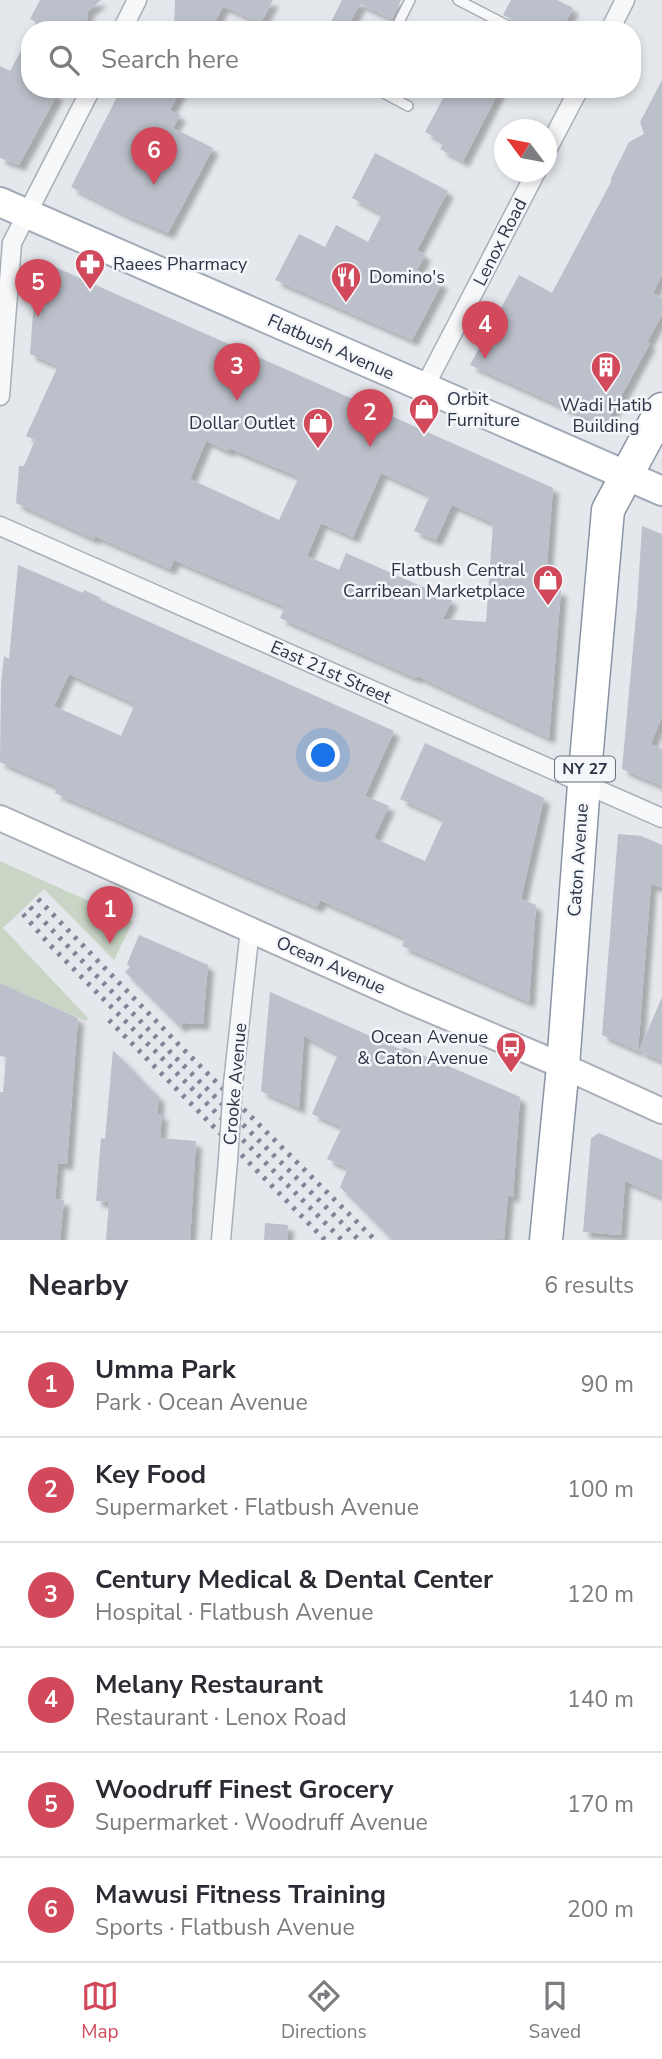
<!DOCTYPE html>
<meta charset="utf-8">
<style>
body{margin:0;font-family:"Nunito Sans",sans-serif;background:#f2f2f3;color:#2b2b33}
.compass{position:absolute;left:494px;top:119px;width:63px;height:63px;border-radius:50%;background:#fff;box-shadow:0 4px 10px #0003;rotate:302deg}
.you{position:absolute;left:324px;top:756px;width:24px;height:24px;margin:-18px;border:5px solid #fff;border-radius:50%;background:#1a73e8;box-shadow:0 0 0 10px #1a73e833}
.badge{display:grid;place-items:center;width:46px;height:46px;border-radius:50%;background:#d1495b;color:#fff;font-size:23px;font-weight:700}
.pin{position:absolute;translate:-50% -58px;filter:drop-shadow(0 2px 4px #0008)}
.pin::after{content:'';position:absolute;top:37px;width:24px;height:21px;background:inherit;clip-path:polygon(0 0,100% 0,50% 100%)}
.list{margin:0;padding:0;list-style:none}
h2{display:flex;justify-content:space-between;align-items:center;height:91px;margin:0;padding:0 28px;font-size:30px}
h2 small{font-size:23px;font-weight:400;color:#7c7c81}
.list li{display:grid;grid-template-columns:46px 1fr auto;gap:21px;align-items:center;box-sizing:border-box;height:105px;padding:0 28px;border-top:2px solid #e1e1e2}
.list b{display:block;font-size:26px;white-space:nowrap}
.list p{margin:0;font-size:23px;white-space:nowrap;color:#7c7c81}
.list em{font-size:23px;font-style:normal;color:#7c7c81}
.icon{flex:none;width:38px;height:38px;fill:none;stroke:currentColor;stroke-width:2;stroke-linecap:round;stroke-linejoin:round}
.map{position:relative;flex:none;width:662px;height:1240px;overflow:hidden}
.search{position:absolute;background:#fff;box-shadow:0 4px 10px #0003;left:21px;right:21px;top:21px;height:77px;display:flex;align-items:center;gap:18px;box-sizing:border-box;padding:0 24px;border-radius:28px;color:#7c7c81;font-size:26px}
.sheet{height:721px;background:#fff}
nav{display:flex;justify-content:space-around;align-items:center;box-sizing:border-box;height:98px;border-top:2px solid #e1e1e2;background:#fff;font-size:19px;color:#7c7c81}
nav a{display:grid;justify-items:center;gap:4px}
nav .on{color:#d1495b}
.map>svg:first-child{display:block}
.green{fill:#c9d6c5}
.building{fill:#bbc0ca;fill-rule:evenodd;filter:url(#shadow)}
.lines{fill:none;stroke-linecap:round;stroke-linejoin:round}
.lane-casing{stroke:#a9aeb7;stroke-width:12}
.street-casing{stroke:#a9aeb7;stroke-width:21}
.secondary-casing{stroke:#a9aeb7;stroke-width:28}
.primary-casing{stroke:#a3abb8;stroke-width:32}
.highway-casing{stroke:#8b94a3;stroke-width:35}
.lane{stroke:#f7f8fa;stroke-width:9}
.street{stroke:#f7f8fa;stroke-width:18}
.secondary{stroke:#fff;stroke-width:24}
.primary{stroke:#fff;stroke-width:28}
.highway{stroke:#fff;stroke-width:32}
.rail{stroke:#7d8696;stroke-width:5;stroke-dasharray:3.5 7;stroke-linecap:butt}
.street-bridge-casing{stroke:#a9aeb7;stroke-width:21;stroke-linecap:butt}
.street-bridge{stroke:#f7f8fa;stroke-width:18}
.labels{text-anchor:middle;dominant-baseline:central;stroke-width:5;stroke-linejoin:round;paint-order:stroke}
.shield{fill:#f4f6f9;stroke:#676e7b;stroke-width:2}
.shield-label{font-size:16px;font-weight:bold;fill:#2b3445}
.street-label{font-size:18px;fill:#2b3445;stroke:#f4f6f9}
.poi-label{font-size:18px;fill:#2b3445;stroke:#f4f6f9;text-anchor:start}
</style>
<div class="map">
<svg width="662" height="1240" viewBox="0 0 662 1240">
<defs>
<filter id="shadow"><feDropShadow dx="6" dy="6" stdDeviation="2" flood-color="#0004"/></filter>
</defs>
<rect width="100%" height="100%" fill="#e4e7ec"/>
<path class="green" d="M0 861 133 921 114 960 44 889 3 928 88 1018 86 1021 0 983Z"/>
<g class="building">
<path d="M40 0H101L87 12 88 19 77 30H32L36 22 30 19Z"/>
<path d="M175 0H273L261 23 223 6 211 30H174Z"/>
<path d="M342 0H401L392 19 360 4 346 30H327Z"/>
<path d="M511 0H557L573 8 562 30H523L520 24 503 15Z"/>
<path d="M30 34V89H48L57 95 19 165 0 158V66L10 71Z"/>
<path d="M662 80V275L653 293 662 298V315L647 342 650 343 605 426 470 365 519 275 552 293 611 182V178L629 142 644 134 640 122Z"/>
<path d="M121 89H181L170 110 180 115 173 128 213 148 168 233 126 215 71 187Z"/>
<path d="M448 89H500L463 161 440 149 444 142 425 132Z"/>
<path d="M375 153 448 191 417 250 425 255 417 270 442 283 412 340 275 280 299 234 325 247 336 225 368 242 382 214 352 198Z"/>
<path d="M37 259 553 488 545 589 561 590 549 738 417 676 416 678 280 618 285 607 174 560 170 569 95 536 94 539 16 503 19 466H24L35 440 26 436 58 366 30 354ZM206 441 228 451 229 448 299 477 279 520 190 479ZM381 473 430 495 414 531 436 540 452 505 493 523 486 622 443 619 452 600 346 553 339 570 307 556 321 523 353 537Z"/>
<path d="M642 526 662 534V716L651 744 662 749V786L622 769 637 605Z"/>
<path d="M18 565 83 593 84 590 101 598 100 600 394 731 365 796 389 806 374 838 409 854 425 861 444 819 400 799 425 743 544 798 521 899 536 905 529 1002 402 946 405 938 320 900 317 907 55 793 58 787 0 762 1 684 4 656 9 659ZM69 674 135 704 121 736 54 706Z"/>
<path d="M618 834 641 836 662 845V888L651 884 638 1051 602 1035Z"/>
<path d="M139 935 208 965 203 1024 184 1023 180 1027 125 972 130 967 127 964Z"/>
<path d="M0 983 78 1018 67 1164 58 1163 55 1199 64 1200 60 1240H0V1092H3L6 1057 0 1056Z"/>
<path d="M270 992 402 1050 404 1047 520 1097 513 1197 508 1195 504 1239 392 1240 340 1187 348 1168 327 1159 342 1127 312 1114 338 1054 304 1036 299 1108 261 1091Z"/>
<path d="M662 997V1061L639 1051Z"/>
<path d="M113 1050 159 1098 157 1114H162L160 1138 196 1141 190 1240H106L109 1202 96 1201 101 1138 105 1139Z"/>
<path d="M599 1133 662 1160V1197L625 1181 621 1235 583 1232 591 1138Z"/>
<path d="M265 1223 288 1225 287 1240H264Z"/>
</g>
<g class="lines">
<g class="lane-casing">
<g id="lane">
<path d="M458 0 516 30"/>
<path d="M395 30 410 0"/>
<path d="M376 89 408 106"/>
</g>
</g>
<g class="street-casing">
<g id="street">
<path d="M122 30 137 0"/>
<path d="M610 30 625 0"/>
<path d="M546 152 579 89"/>
<path d="M424 388 536 172"/>
<path d="M0 396 12 243 91 89"/>
<path d="M0 526 662 818"/>
<path d="M233 1084 250 929"/>
<path d="M221 1240 228 1160"/>
</g>
</g>
<g class="secondary-casing">
<path id="secondary" d="M0 818 407 1000 563 1066 662 1111"/>
</g>
<g class="primary-casing">
<path id="primary" d="M0 202 662 491"/>
</g>
<g class="highway-casing">
<path id="highway" d="M546 1240 563 1066 584 784 608 510 662 409"/>
</g>
<use href="#lane" class="lane"/>
<use href="#street" class="street"/>
<use href="#secondary" class="secondary"/>
<use href="#primary" class="primary"/>
<use href="#highway" class="highway"/>
<g class="rail">
<path d="M38 899 183 1049 375 1240"/>
<path d="M30 907 177 1059 359 1240"/>
<path d="M23 914 50 945 342 1240"/>
<path d="M109 1020 325 1240"/>
</g>
<g class="street-bridge-casing">
<path id="street-bridge" d="M228 1160 233 1084"/>
</g>
<use href="#street-bridge" class="street-bridge"/>
</g>
<defs>
<g id="pharmacy-pin" transform="scale(1.575)"><path d="M0 17L-7.5 6A9.5 9.5 0 1 1 7.5 6Z" fill="#d1495b" stroke="#f4f6f9"/><path d="M-2-6h4v4h4v4h-4v4h-4v-4h-4v-4h4Z" fill="#fff"/></g>
<g id="restaurant-pin" transform="scale(1.575)"><path d="M0 17L-7.5 6A9.5 9.5 0 1 1 7.5 6Z" fill="#d1495b" stroke="#f4f6f9"/><path d="M-5-6h1v4h1v-4h1v4h1v-4h1v5L-1.5 .5V6h-2V.5L-5-1ZM5-6V6H3V1.5H1.5Q1.5-4 5-6Z" fill="#fff"/></g>
<g id="building-pin" transform="scale(1.575)"><path d="M0 17L-7.5 6A9.5 9.5 0 1 1 7.5 6Z" fill="#d1495b" stroke="#f4f6f9"/><path d="M-4-6H4V6H1V3H-1V6H-4ZM-2.5-4.3h1.7v1.8h-1.7ZM.8-4.3h1.7v1.8H.8ZM-2.5-1h1.7V.8h-1.7ZM.8-1h1.7V.8H.8Z" fill="#fff"/></g>
<g id="shop-pin" transform="scale(1.575)"><path d="M0 17L-7.5 6A9.5 9.5 0 1 1 7.5 6Z" fill="#d1495b" stroke="#f4f6f9"/><path d="M-5-2.5h2.3a2.7 3.5 0 0 1 5.4 0H5L5.5 6h-11ZM-1.5-2.5h3a1.5 2.3 0 0 0-3 0Z" fill="#fff"/></g>
<g id="bus-pin" transform="scale(1.575)"><path d="M0 17L-7.5 6A9.5 9.5 0 1 1 7.5 6Z" fill="#d1495b" stroke="#f4f6f9"/><path d="M-5-6H5V4H4V6H2V4H-2V6H-4V4H-5ZM-3.5-4V0h7V-4ZM-3.5 1.2v1.5H-2V1.2ZM2 1.2v1.5H3.5V1.2Z" fill="#fff"/></g>
</defs>
<g fill-rule="evenodd">
<use href="#pharmacy-pin" x="90" y="264"/>
<use href="#restaurant-pin" x="346" y="277"/>
<use href="#building-pin" x="606" y="367"/>
<use href="#shop-pin" x="424" y="409"/>
<use href="#shop-pin" x="318" y="423"/>
<use href="#shop-pin" x="548" y="580"/>
<use href="#bus-pin" x="511" y="1047"/>
</g>
<g class="labels">
<rect class="shield" x="555" y="756.5" width="60" height="25" rx="5"/>
<g class="shield-label">
<text x="585" y="769">NY 27</text>
</g>
<g class="street-label">
<text transform="translate(500 242) rotate(-63)">Lenox Road</text>
<text transform="translate(331 347) rotate(24)">Flatbush Avenue</text>
<text transform="translate(331 672) rotate(24)">East 21st Street</text>
<text transform="translate(578 860) rotate(-86)">Caton Avenue</text>
<text transform="translate(331 965) rotate(24)">Ocean Avenue</text>
<text transform="translate(235 1084) rotate(-85)">Crooke Avenue</text>
</g>
<g class="poi-label">
<text x="113" y="264">Raees Pharmacy</text>
<text x="369" y="277">Domino's</text>
<text x="447" y="399">Orbit<tspan x="447" dy="21">Furniture</tspan></text>
<text x="606" y="405" text-anchor="middle">Wadi Hatib<tspan x="606" dy="21">Building</tspan></text>
<text x="295" y="423" text-anchor="end">Dollar Outlet</text>
<text x="525" y="570" text-anchor="end">Flatbush Central<tspan x="525" dy="21">Carribean Marketplace</tspan></text>
<text x="488" y="1037" text-anchor="end">Ocean Avenue<tspan x="488" dy="21">&amp; Caton Avenue</tspan></text>
</g>
</g>
</svg>
<svg class="compass" viewBox="-18 -18 36 36"><path d="M0-13l5 13h-10z" fill="#e53935"/><path d="M0 13l5-13h-10z" fill="#7c7c81"/></svg>
<div class="you"></div>
<div class="pin badge" style="left:110px;top:944px">1</div>
<div class="pin badge" style="left:370px;top:447px">2</div>
<div class="pin badge" style="left:237px;top:401px">3</div>
<div class="pin badge" style="left:485px;top:359px">4</div>
<div class="pin badge" style="left:38px;top:317px">5</div>
<div class="pin badge" style="left:154px;top:185px">6</div>
<div class="search"><svg class="icon" aria-label="search" viewBox="0 0 24 24"><circle cx="10" cy="10" r="6"/><path d="M15 15l6 6"/></svg>Search here</div>
</div>
<section class="sheet">
<h2>Nearby<small>6 results</small></h2>
<ul class="list">
<li><span class="badge">1</span><div><b>Umma Park</b><p>Park · Ocean Avenue</p></div><em>90 m</em></li>
<li><span class="badge">2</span><div><b>Key Food</b><p>Supermarket · Flatbush Avenue</p></div><em>100 m</em></li>
<li><span class="badge">3</span><div><b>Century Medical &amp; Dental Center</b><p>Hospital · Flatbush Avenue</p></div><em>120 m</em></li>
<li><span class="badge">4</span><div><b>Melany Restaurant</b><p>Restaurant · Lenox Road</p></div><em>140 m</em></li>
<li><span class="badge">5</span><div><b>Woodruff Finest Grocery</b><p>Supermarket · Woodruff Avenue</p></div><em>170 m</em></li>
<li><span class="badge">6</span><div><b>Mawusi Fitness Training</b><p>Sports · Flatbush Avenue</p></div><em>200 m</em></li>
</ul>
</section>
<nav>
<a class="on"><svg class="icon" aria-label="map" viewBox="0 0 24 24"><path d="M3 6l6-2 6 2 6-2v14l-6 2-6-2-6 2zM9 4v14M15 6v14"/></svg>Map</a>
<a><svg class="icon" aria-label="directions" viewBox="0 0 24 24"><path d="M12 3l9 9-9 9-9-9zM9 14v-3h6M13 9l2 2-2 2"/></svg>Directions</a>
<a><svg class="icon" aria-label="saved" viewBox="0 0 24 24"><path d="M7 4h10v16l-5-4-5 4z"/></svg>Saved</a>
</nav>
